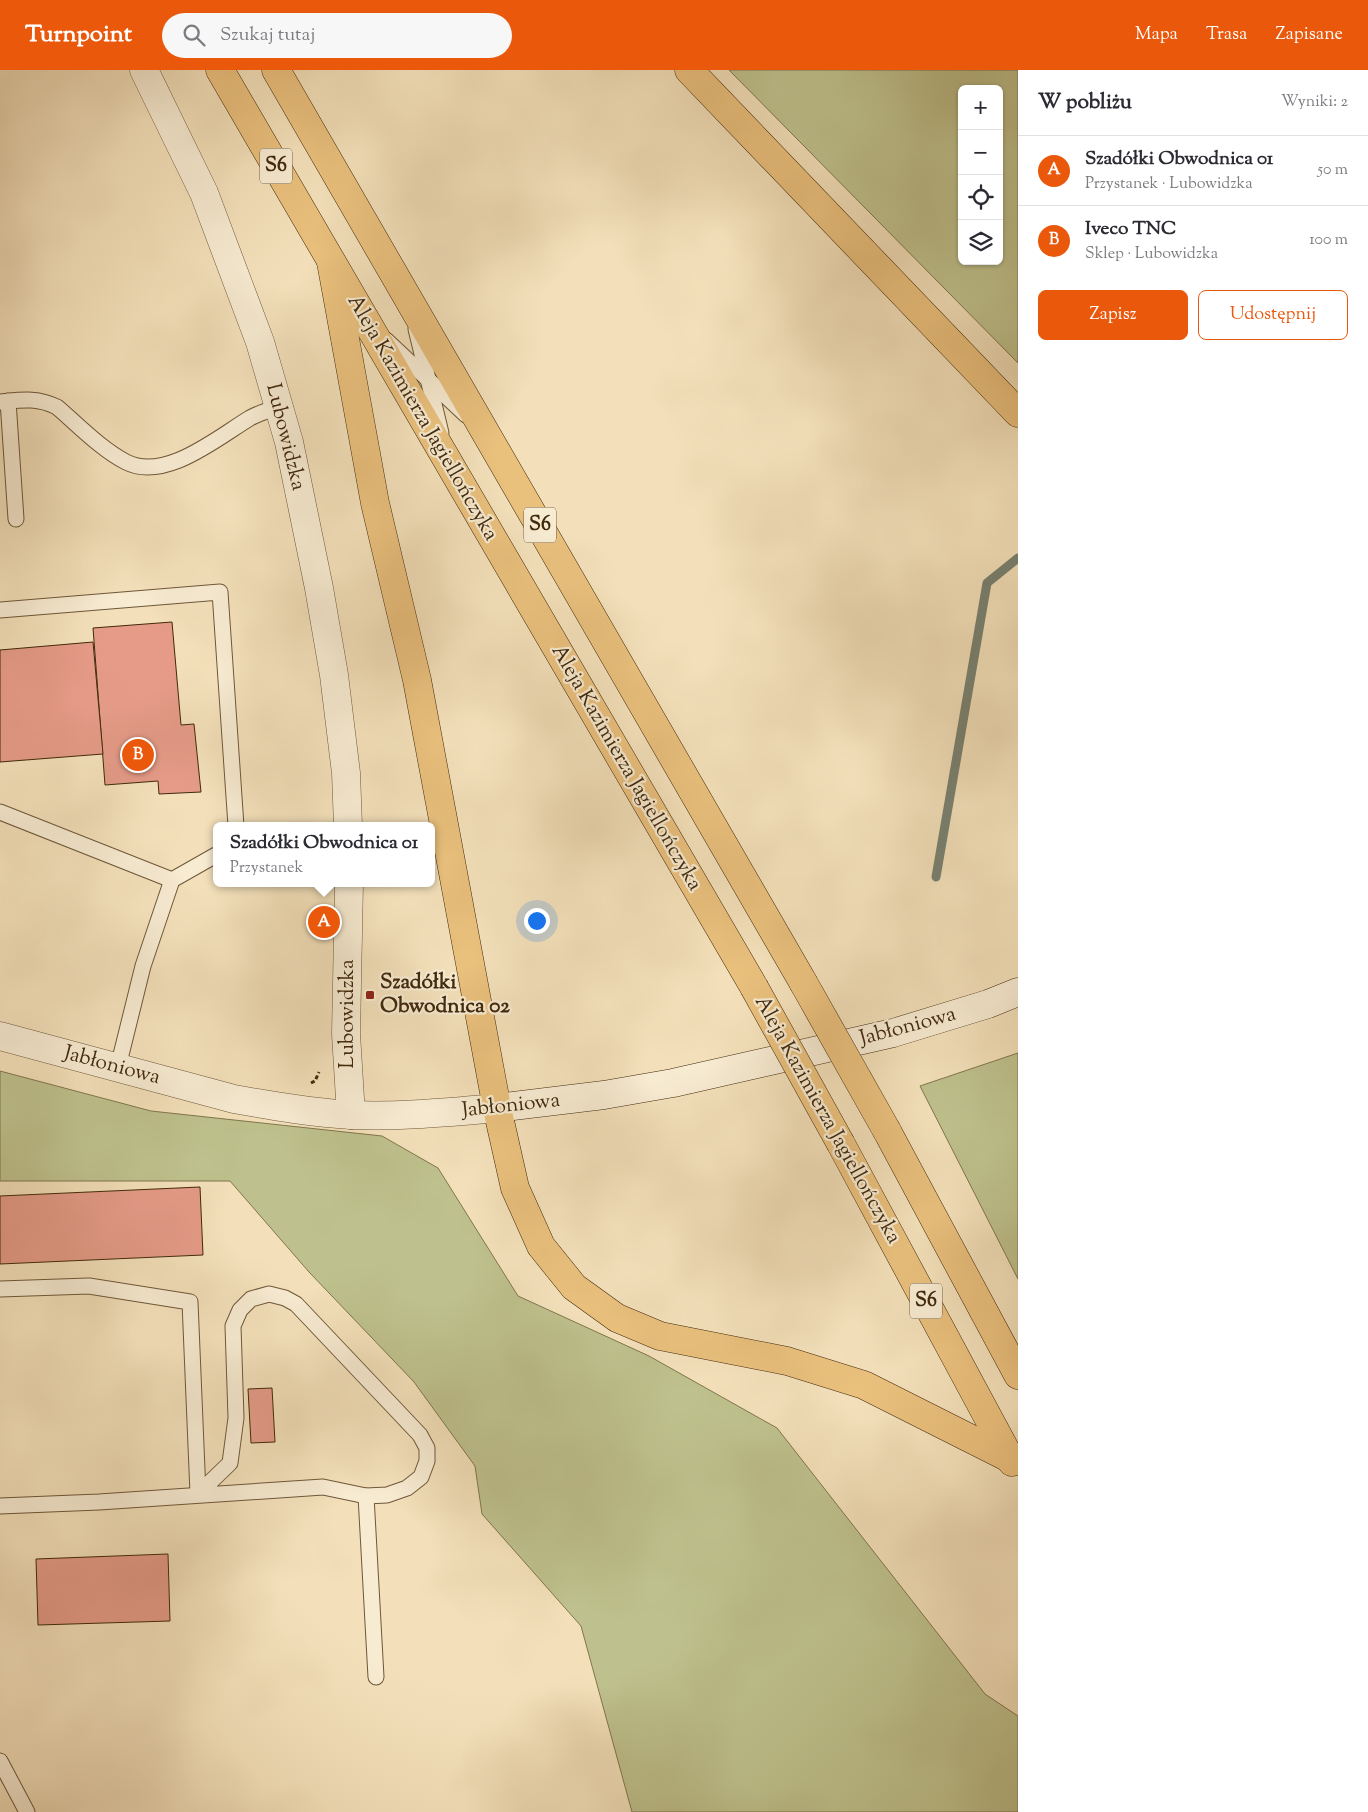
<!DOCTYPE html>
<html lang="pl">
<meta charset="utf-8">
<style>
body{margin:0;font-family:"Sorts Mill Goudy",serif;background:#f7f7f7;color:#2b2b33}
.controls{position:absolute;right:15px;top:15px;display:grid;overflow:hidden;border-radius:8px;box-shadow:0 1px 4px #0004}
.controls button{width:45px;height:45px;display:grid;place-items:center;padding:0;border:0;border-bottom:1px solid #e1e1e2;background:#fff;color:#2b2b33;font:25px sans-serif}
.you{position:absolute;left:536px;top:850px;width:18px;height:18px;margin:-12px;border:4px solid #fff;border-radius:50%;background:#1a73e8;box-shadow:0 0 0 8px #1a73e833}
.badge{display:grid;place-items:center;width:32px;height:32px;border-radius:50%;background:#ea580c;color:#fff;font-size:16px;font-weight:700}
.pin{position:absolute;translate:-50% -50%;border:2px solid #fff;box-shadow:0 1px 5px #0006}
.popup{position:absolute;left:213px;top:752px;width:222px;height:65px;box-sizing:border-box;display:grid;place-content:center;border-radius:8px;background:#fff;filter:drop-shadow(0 1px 4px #0005);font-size:16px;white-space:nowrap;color:#7c7c81}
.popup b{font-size:19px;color:#2b2b33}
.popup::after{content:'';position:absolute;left:50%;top:100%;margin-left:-10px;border:10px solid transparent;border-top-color:#fff}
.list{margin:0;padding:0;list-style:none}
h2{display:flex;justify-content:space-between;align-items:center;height:65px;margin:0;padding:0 20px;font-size:21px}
h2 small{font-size:16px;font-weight:400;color:#7c7c81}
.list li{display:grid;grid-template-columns:32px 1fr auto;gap:15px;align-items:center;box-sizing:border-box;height:70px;padding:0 20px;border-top:1px solid #e1e1e2}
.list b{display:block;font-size:19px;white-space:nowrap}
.list p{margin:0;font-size:16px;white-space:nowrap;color:#7c7c81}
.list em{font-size:16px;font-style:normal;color:#7c7c81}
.actions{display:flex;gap:10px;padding:15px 20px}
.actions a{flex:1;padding:11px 0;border:1px solid #ea580c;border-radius:8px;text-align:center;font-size:18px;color:#ea580c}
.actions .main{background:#ea580c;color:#fff}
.icon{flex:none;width:28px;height:28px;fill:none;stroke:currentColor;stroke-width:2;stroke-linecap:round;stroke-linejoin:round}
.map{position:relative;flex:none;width:1018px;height:1742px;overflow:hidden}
header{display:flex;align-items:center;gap:30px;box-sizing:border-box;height:70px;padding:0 25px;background:#ea580c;color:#fff}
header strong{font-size:24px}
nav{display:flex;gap:28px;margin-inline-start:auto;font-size:18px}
.search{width:350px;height:45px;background:#f7f7f7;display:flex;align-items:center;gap:12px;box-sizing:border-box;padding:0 18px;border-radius:28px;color:#7c7c81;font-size:19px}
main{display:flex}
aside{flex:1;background:#fff}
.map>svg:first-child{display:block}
.green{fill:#bec18d;stroke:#80754c;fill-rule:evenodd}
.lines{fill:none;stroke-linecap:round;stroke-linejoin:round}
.stream{stroke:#788171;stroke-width:9}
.building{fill:#e59b88;stroke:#41290c}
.service-casing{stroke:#6e5738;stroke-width:17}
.tertiary-casing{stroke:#6e5738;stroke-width:29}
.secondary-casing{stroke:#41290c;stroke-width:29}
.motorway-casing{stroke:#41290c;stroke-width:29}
.path{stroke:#41290c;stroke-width:3;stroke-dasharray:4 2.5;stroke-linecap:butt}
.service{stroke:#f7ebd2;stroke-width:15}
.tertiary{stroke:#f7ebd2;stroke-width:28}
.secondary{stroke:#f7ebd2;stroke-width:28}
.motorway{stroke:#eac07d;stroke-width:28}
.motorway-bridge-casing{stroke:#41290c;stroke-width:29;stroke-linecap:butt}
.motorway-bridge{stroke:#eac07d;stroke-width:28}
.poi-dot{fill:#8f2418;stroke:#f7ebd2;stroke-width:2}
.labels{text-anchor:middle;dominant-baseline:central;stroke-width:4.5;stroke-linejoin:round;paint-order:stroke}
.shield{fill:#f7ebd2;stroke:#786347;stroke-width:1}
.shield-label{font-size:20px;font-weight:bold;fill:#41290c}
.street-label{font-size:21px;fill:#41290c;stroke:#f7ebd2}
.poi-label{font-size:21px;font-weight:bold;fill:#41290c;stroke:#f7ebd2;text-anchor:start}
</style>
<header>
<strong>Turnpoint</strong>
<div class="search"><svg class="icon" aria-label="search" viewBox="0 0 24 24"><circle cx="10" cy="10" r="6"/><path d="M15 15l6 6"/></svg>Szukaj tutaj</div>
<nav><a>Mapa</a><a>Trasa</a><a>Zapisane</a></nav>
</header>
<main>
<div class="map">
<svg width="1018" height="1742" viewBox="0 0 1018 1742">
<rect width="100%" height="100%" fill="#f3e0ba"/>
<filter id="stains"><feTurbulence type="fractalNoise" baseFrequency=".004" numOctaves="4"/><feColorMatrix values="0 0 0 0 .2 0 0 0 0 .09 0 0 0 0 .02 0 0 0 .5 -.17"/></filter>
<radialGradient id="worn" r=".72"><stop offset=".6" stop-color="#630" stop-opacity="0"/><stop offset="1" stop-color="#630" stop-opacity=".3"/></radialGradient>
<g class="green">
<path d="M729 0H1018V293ZM962 19H999V191H962Z"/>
<path d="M1018 983V1209L920 1016Z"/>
<path d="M0 1001 151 1041 382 1066 438 1098 518 1226 649 1286 777 1358 985 1624 1018 1646V1742H632L581 1556 482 1444 475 1396 414 1312 309 1202 230 1111H0Z"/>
</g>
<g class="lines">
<path class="stream" d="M936 807 987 513 1018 488"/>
</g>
<g class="building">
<path d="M172 552 181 655 194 654 201 722 159 724 158 711 105 715 93 558Z"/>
<path d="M93 572 103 684 0 692V580Z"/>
<path d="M200 1117 203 1185 0 1194V1126Z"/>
<path d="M272 1318 275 1372 251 1373 248 1319Z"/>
<path d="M168 1484 170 1551 38 1555 36 1489Z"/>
</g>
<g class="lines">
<g class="service-casing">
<g id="service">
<path d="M416 259 441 363"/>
<path d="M386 270 466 345"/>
<path d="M8 331 16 449"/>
<path d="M0 332C21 330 37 327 57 337 77 354 102 380 126 392 165 412 217 368 250 348 259 343 269 340 279 337"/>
<path d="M0 540 220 522 236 756"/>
<path d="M0 742 172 810"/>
<path d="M118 997 143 896 172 810 216 785"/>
<path d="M0 1219 89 1216 190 1232 198 1424"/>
<path d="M366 1426 376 1607"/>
<path d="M0 1436 99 1432 323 1417 366 1426 387 1425 407 1418 421 1407 427 1391V1378L420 1365 296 1234 285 1228 269 1224 251 1229 240 1240 233 1256 236 1348 230 1393 198 1424"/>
<path d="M0 1691 27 1742"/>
</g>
</g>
<g class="tertiary-casing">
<g id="tertiary">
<path d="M144 0 204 123 260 272 289 372 319 518 334 605 346 703 348 756"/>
<path d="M349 813 346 964 351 1045"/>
<path d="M0 966 234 1029C273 1036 313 1043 352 1045 400 1047 449 1042 497 1038"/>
</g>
</g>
<g class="secondary-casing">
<path id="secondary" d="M497 1038 604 1025 673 1013 893 963 988 934 1018 922"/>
</g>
<g class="motorway-casing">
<g id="motorway">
<path d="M220 0 754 917"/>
<path d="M276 0 803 912"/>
<path d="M689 0 1018 343"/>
<path d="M331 192 375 433 417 610 497 1038 515 1118 541 1176 574 1217 617 1248 660 1266 787 1291 864 1315 1011 1389"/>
<path d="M887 1061 1018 1305"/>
<path d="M841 1074 1012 1392"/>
</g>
</g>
<path class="path" d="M311 1013 315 1011 319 1002"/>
<use href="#service" class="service"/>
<use href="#tertiary" class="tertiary"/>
<use href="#secondary" class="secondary"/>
<use href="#motorway" class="motorway"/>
<g class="motorway-bridge-casing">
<g id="motorway-bridge">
<path d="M803 912 887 1061"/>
<path d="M754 917 841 1074"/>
</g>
</g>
<use href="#motorway-bridge" class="motorway-bridge"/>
</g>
<rect class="poi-dot" x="365" y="920" width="10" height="10" rx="2.5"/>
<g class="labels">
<g class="shield">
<rect x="260" y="78.5" width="32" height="35" rx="4"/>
<rect x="524" y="437.5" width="32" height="35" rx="4"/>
<rect x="910" y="1213.5" width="32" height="35" rx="4"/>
</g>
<g class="shield-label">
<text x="276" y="96">S6</text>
<text x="540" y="455">S6</text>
<text x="926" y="1231">S6</text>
</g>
<g class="street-label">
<text transform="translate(422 348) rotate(60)">Aleja Kazimierza Jagiellończyka</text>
<text transform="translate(285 367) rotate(76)">Lubowidzka</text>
<text transform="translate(626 698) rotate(60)">Aleja Kazimierza Jagiellończyka</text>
<text transform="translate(348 944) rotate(-90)">Lubowidzka</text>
<text transform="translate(908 957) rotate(-15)">Jabłoniowa</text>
<text transform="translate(112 996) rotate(15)">Jabłoniowa</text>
<text transform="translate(511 1036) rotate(-6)">Jabłoniowa</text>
<text transform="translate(827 1050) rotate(61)">Aleja Kazimierza Jagiellończyka</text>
</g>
<g class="poi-label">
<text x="380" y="913">Szadółki<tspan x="380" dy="24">Obwodnica 02</tspan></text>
</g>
</g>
<rect width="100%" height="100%" filter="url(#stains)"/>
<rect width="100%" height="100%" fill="url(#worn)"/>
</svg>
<div class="controls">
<button>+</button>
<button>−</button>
<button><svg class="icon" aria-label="locate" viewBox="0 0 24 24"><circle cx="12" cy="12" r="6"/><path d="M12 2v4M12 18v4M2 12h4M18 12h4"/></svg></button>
<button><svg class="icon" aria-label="layers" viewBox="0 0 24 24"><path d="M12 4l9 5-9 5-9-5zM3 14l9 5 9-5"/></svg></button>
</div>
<div class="you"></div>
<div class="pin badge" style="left:324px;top:852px">A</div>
<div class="popup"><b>Szadółki Obwodnica 01</b>Przystanek</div>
<div class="pin badge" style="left:138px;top:685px">B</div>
</div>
<aside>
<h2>W pobliżu<small>Wyniki: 2</small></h2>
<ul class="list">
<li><span class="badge">A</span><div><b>Szadółki Obwodnica 01</b><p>Przystanek · Lubowidzka</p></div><em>50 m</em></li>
<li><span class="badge">B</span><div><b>Iveco TNC</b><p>Sklep · Lubowidzka</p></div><em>100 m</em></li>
</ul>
<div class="actions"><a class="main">Zapisz</a><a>Udostępnij</a></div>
</aside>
</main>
